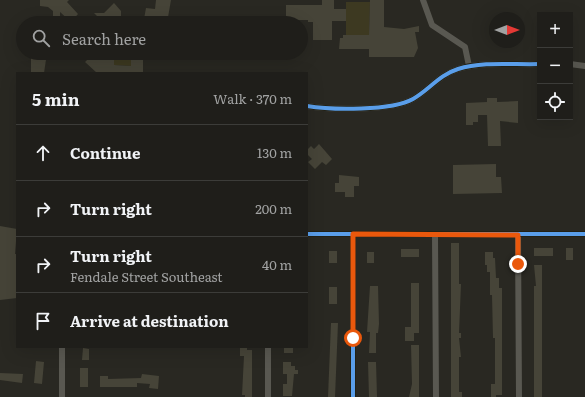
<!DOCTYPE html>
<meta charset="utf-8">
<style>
body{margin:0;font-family:Literata,serif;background:#272723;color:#f1f3f6}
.controls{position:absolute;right:12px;top:12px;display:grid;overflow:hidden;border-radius:0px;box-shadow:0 4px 16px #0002}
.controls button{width:36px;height:36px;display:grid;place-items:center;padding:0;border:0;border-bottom:1px solid #3c3c39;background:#1f1e1a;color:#f1f3f6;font:20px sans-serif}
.compass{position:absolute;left:489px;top:12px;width:36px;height:36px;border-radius:50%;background:#1f1e1a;box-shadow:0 4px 16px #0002;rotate:90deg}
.stop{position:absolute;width:12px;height:12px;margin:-9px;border:3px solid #ea580c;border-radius:50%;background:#fff}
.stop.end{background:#ea580c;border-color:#fff;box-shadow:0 1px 4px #0008}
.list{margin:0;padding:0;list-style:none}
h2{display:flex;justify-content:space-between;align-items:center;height:52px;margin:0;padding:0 16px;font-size:17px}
h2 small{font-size:13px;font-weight:400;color:#a1a2a2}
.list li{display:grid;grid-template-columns:26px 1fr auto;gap:12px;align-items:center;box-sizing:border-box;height:56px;padding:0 16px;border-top:1px solid #3c3c39}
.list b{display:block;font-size:15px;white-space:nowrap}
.list p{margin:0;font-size:13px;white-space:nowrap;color:#a1a2a2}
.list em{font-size:13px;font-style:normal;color:#a1a2a2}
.icon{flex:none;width:22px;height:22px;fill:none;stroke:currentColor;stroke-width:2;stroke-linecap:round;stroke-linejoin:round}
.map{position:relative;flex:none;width:585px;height:397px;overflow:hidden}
.search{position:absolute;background:#1f1e1a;box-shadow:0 4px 16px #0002;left:16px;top:16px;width:292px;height:44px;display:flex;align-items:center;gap:10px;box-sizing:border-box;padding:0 14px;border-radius:22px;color:#a1a2a2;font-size:15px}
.panel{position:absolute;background:#1f1e1a;box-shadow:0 4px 16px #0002;left:16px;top:72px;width:292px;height:276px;border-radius:0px}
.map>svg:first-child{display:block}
.green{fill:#3d3921}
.building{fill:#464438}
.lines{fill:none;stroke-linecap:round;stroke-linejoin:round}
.minor{stroke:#595851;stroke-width:6}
.cycleway-casing{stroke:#222116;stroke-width:6}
.cycleway{stroke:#5a9eea;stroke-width:4}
.route{stroke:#ea580c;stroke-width:5}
</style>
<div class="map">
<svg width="585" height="397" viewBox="0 0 585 397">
<rect width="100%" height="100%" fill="#292822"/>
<g class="green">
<path d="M346 2H370L369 35H346Z"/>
<path d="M114 53H131V66L114 65Z"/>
</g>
<g class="building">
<path d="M40 0H69L67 2 78 14 71 22 60 12V19H53V11L48 7 40 6Z"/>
<path d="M156 0H171L167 23H140L144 19 146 8 155 9Z"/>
<path d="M322 0H334V9H346V21H332V40H313V22H308V20H286V5H322Z"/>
<path d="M370 0H384V27L404 29 419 26V32H415L418 48 414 57H369V49H339L340 38H343V35H369Z"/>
<path d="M114 3 121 11V18L126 23H92L98 17 94 13H104Z"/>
<path d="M31 53H47L44 73H31Z"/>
<path d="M94 53H114V65L131 66V53H143V73H97L85 62Z"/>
<path d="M487 98H497V102L518 101V123L500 121 501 146H488L487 115H478V122H473V125H466V103L487 102Z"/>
<path d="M319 144 332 159 326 165 322 162 315 169 308 162 312 159 307 154V150L311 146 314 149Z"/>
<path d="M496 164V177H501L502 193 453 194V165Z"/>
<path d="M339 175 359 177V186H354V197H345V192H335V183H339Z"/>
<path d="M0 226 17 229 15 254H17V298L0 300Z"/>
<path d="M451 243H459V284H461L459 333H461V338H459L461 357H459V392H462V397H451Z"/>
<rect x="534" y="248" width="19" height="8"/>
<rect x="566" y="248" width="7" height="12"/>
<rect x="401" y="249" width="18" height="8"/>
<rect x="329" y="251" width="8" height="12"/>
<rect x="367" y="252" width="7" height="11"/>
<path d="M485 252H493V258H495L496 278H499V288H502V395H496V397H491V384H495V338H493L492 295H490V272H487V265H485Z"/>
<path d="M534 265H542V397H534V286H536Z"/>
<path d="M411 283H419V333H414V341H405V327H411Z"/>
<path d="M370 286H378L379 324 378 333H376V353H369L370 332H367Z"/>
<rect x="329" y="287" width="8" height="17"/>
<path d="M331 323H338L335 397H328Z"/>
<path d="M411 345H419V397H409L412 384Z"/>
<path d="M240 347H247V350H252V397H245V395H242L244 356H240Z"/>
<rect x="284" y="347" width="9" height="6"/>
<path d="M83 348 89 349V360H82Z"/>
<path d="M36 361 44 362 42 384 34 383Z"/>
<path d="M283 362H291V366H295V370H298V374H294L292 396H283V384H287V374H283Z"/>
<path d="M368 362H376L377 397H369Z"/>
<rect x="80" y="368" width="8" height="19"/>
<path d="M0 373 23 374 22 383 0 380Z"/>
<path d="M142 374 159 376 158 389 149 388 150 384 137 383V387H100V376H108V379L141 378Z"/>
</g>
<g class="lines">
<g class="minor">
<path d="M423 0 432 25 465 47 469 66"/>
<path d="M570 64 585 66"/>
<path d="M307 106C331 110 392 111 413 99 429 90 439 75 458 69 483 61 514 65 540 64"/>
<path d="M307 234H585"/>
<path d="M353 234V397"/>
<path d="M435 235 436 397"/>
<path d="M518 235 519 397"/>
<path d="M268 347V397"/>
<path d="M62 397V347"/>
</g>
<g class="cycleway-casing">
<g id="cycleway">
<path d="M307 106C331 110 392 111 413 99 429 90 439 75 458 69 483 61 514 65 540 64"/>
<path d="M307 234H585"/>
<path d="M353 234V397"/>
</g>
</g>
<use href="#cycleway" class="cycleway"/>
</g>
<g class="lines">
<path class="route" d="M353 338V234L518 235V264"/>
</g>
</svg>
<div class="controls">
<button>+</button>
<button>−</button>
<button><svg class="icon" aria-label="locate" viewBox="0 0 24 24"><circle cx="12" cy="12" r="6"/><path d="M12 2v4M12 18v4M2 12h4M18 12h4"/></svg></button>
</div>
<svg class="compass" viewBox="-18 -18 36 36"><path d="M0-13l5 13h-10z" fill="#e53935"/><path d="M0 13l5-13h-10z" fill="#a1a2a2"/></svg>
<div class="stop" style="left:353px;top:338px"></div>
<div class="stop end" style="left:518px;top:264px"></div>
<div class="search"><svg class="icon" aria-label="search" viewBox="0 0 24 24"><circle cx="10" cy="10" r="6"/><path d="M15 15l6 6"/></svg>Search here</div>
<section class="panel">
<h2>5 min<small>Walk · 370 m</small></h2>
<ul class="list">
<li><svg class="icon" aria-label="ahead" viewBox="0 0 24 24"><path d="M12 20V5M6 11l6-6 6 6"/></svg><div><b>Continue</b></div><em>130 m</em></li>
<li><svg class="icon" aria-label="right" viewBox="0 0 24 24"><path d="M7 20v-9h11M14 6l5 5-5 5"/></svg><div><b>Turn right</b></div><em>200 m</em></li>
<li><svg class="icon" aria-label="right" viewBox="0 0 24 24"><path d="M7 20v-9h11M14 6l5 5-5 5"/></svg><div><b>Turn right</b><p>Fendale Street Southeast</p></div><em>40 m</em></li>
<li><svg class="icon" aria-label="arrive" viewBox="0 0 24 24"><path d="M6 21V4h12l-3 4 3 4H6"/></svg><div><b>Arrive at destination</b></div></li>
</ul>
</section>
</div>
